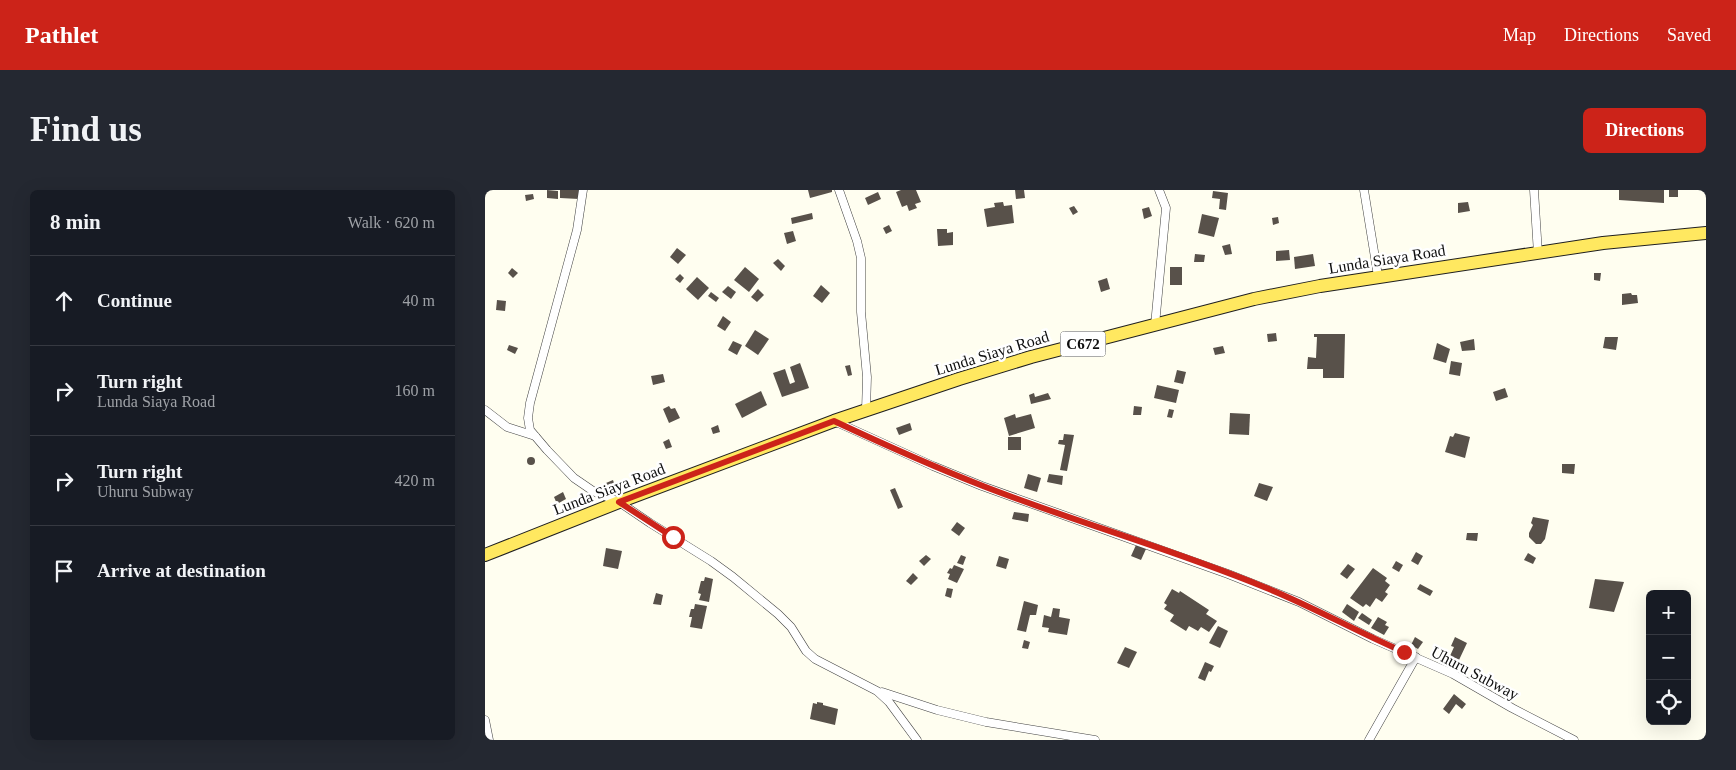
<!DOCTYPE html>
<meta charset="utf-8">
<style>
body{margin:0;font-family:Georgia,serif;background:#242831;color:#f1f3f6}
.controls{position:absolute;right:15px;bottom:15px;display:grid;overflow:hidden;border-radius:8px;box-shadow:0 5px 20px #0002}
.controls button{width:45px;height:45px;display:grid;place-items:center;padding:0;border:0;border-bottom:1px solid #363941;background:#171b24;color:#f1f3f6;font:25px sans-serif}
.stop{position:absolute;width:15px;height:15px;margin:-11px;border:4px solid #cc2319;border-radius:50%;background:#fff}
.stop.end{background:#cc2319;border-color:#fff;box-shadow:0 1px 5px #0008}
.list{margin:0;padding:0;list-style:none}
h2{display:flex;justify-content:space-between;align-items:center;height:65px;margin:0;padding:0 20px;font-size:21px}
h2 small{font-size:16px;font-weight:400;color:#9ea1a6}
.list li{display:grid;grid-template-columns:32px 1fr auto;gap:15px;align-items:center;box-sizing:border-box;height:90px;padding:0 20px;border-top:1px solid #363941}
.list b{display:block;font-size:19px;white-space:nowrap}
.list p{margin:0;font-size:16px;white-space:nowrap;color:#9ea1a6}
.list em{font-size:16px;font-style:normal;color:#9ea1a6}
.icon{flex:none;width:28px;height:28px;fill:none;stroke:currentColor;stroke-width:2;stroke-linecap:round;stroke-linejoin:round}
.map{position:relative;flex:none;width:1221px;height:550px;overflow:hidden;border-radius:8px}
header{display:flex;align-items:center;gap:30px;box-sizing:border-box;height:70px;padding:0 25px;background:#cc2319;color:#fff}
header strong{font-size:24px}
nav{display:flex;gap:28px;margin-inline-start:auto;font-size:18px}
.intro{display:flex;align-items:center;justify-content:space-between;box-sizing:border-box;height:120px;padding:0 30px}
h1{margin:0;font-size:35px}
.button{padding:12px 22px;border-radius:8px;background:#cc2319;color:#fff;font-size:18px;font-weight:700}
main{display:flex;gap:30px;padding:0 30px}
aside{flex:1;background:#171b24;border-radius:8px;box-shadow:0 5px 20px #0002}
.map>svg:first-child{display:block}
.building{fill:#58514a}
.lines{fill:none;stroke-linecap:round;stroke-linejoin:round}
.street-casing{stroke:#424242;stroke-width:9}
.primary-casing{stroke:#202020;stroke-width:14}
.street{stroke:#fff;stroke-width:8}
.primary{stroke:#ffe860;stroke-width:12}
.route{stroke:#cc2319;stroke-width:6}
.labels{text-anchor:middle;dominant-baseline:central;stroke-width:5;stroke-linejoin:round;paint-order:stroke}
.shield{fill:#fff;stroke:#575757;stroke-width:1}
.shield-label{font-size:15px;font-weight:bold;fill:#0f0f0f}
.street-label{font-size:16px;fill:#0f0f0f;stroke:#fff}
</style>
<header>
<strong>Pathlet</strong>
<nav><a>Map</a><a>Directions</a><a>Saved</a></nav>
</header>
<div class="intro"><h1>Find us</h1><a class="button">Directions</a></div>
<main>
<aside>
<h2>8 min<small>Walk · 620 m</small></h2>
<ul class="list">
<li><svg class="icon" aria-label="ahead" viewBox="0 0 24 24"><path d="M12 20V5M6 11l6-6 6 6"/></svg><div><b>Continue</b></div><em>40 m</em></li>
<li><svg class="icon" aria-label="right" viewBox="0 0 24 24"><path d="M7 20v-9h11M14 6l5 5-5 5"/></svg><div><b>Turn right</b><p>Lunda Siaya Road</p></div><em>160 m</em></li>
<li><svg class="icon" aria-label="right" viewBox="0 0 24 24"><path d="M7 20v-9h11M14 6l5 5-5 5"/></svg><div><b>Turn right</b><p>Uhuru Subway</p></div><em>420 m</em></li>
<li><svg class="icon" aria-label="arrive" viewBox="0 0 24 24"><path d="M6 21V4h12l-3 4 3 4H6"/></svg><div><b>Arrive at destination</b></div></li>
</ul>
</aside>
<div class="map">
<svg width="1221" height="550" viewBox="0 0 1221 550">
<rect width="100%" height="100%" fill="#fffef0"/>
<g class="building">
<path d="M62 0 73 1V9L62 8Z"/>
<path d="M75 0H94V9L75 8Z"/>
<path d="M323 0H347V2L325 8Z"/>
<path d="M416 0H431L436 12 430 14 432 18 424 21 422 15 417 17 411 2Z"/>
<path d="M530 0H539L540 8 531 9Z"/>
<path d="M1134 0H1179V13L1134 10Z"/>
<rect x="1184" y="0" width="9" height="7"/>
<path d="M728 1 743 3 741 20 734 19 735 9 727 8Z"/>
<path d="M393 2 396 9 383 15 380 8Z"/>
<path d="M48 4 49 9 41 11 40 5Z"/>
<path d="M518 12 519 16 527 15 529 33 502 37 499 19 510 17 509 13Z"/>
<path d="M983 12 985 21 973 23V13Z"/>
<path d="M589 16 593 22 588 25 584 18Z"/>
<path d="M664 17 667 26 659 29 657 19Z"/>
<path d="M327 23 328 29 307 34 306 28Z"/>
<path d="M717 24 734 28 729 47 713 43Z"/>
<path d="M793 27 794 33 788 35 787 28Z"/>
<path d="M404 35 407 41 401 44 398 38Z"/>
<path d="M452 39H462V43L468 42V55L453 56Z"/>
<path d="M308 41 311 51 302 54 299 43Z"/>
<path d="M745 54 747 64 740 65 737 56Z"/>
<path d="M192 58 201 65 193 74 185 67Z"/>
<path d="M804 60 805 70 791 71V61Z"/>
<path d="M710 64 720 65 719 72H709Z"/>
<path d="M828 64 830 76 810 79 809 67Z"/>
<path d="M293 69 300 76 296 81 288 73Z"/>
<path d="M260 77 274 89 264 102 249 90Z"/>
<rect x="685" y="77" width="12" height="18"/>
<path d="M27 78 33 83 28 88 23 83Z"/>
<path d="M1109 83H1116L1115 91 1109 90Z"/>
<path d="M195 84 199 88 195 93 190 89Z"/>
<path d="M212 87 224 98 213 110 201 99Z"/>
<path d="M622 88 625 99 616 102 613 91Z"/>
<path d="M336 95 345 103 337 113 328 106Z"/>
<path d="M243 96 251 102 246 109 237 102Z"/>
<path d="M273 99 279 105 272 112 266 107Z"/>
<path d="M226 102 234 108 231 112 223 106Z"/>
<path d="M1146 103 1147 105H1152L1153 113 1137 115V104Z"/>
<path d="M12 110 21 111 20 121 11 120Z"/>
<path d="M238 126 246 132 240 141 232 136Z"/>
<path d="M270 140 284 149 273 165 260 156Z"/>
<path d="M791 143 792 151 783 152 782 144Z"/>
<path d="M829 144H860L859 188H838V179H822L823 167 831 168 832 147H829Z"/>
<path d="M1120 147H1133L1131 160 1118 158Z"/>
<path d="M989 149 990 160 977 161 975 152Z"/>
<path d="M248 151 257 155 252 165 243 160Z"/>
<path d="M952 153 965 159 961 173 948 169Z"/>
<path d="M24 155 33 158 30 164 22 160Z"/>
<path d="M738 156 740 163 730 165 728 158Z"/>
<path d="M966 171 977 173 975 186 964 184Z"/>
<path d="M315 173 324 198 297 207 288 183 300 179 305 194 310 192 305 177Z"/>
<path d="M365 175 367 185 363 186 360 176Z"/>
<path d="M692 180 701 182 698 194 689 192Z"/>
<path d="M178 184 180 192 168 195 166 186Z"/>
<path d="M672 195 694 200 691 213 669 208Z"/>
<path d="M1020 198 1023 207 1011 211 1008 202Z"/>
<path d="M276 201 282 215 257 228 250 214Z"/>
<path d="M549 203 550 207 563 203 566 209 546 214 544 205Z"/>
<path d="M184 216 186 219 190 218 195 228 184 233 178 219Z"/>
<path d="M649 216 657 217 656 225H648Z"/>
<path d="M684 219 689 220 687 228 682 227Z"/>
<path d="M745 223 765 224 764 245 744 244Z"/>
<path d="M530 224 531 228 546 224 550 238 524 246 519 228Z"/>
<path d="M425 233 427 240 414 245 411 238Z"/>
<path d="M233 235 235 242 228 244 226 238Z"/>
<path d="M970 243 985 247 980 268 960 262 965 246 968 247Z"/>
<path d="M579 244 589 245 582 281 575 280 580 255 573 254 574 250H578Z"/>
<rect x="523" y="247" width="13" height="13"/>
<path d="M184 249 187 257 181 259 178 252Z"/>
<circle cx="46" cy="271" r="4"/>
<path d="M1077 274H1090L1089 284 1077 283Z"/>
<path d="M543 284 556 288 552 302 539 298Z"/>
<path d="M564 284 578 286 577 295 562 292Z"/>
<path d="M128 290 130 296 124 298 121 293Z"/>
<path d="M774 293 788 297 782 311 769 306Z"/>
<path d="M410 298 418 317 413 319 405 300Z"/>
<path d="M78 302 81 309 72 314 69 307Z"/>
<path d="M529 322 544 324 543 332 527 329Z"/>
<path d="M1048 327 1064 330 1060 349 1056 354H1051L1044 347V343L1048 335 1046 333Z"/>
<path d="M472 332 480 338 474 346 466 340Z"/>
<path d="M982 343H993L992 351 981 350Z"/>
<path d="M651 355 661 359 656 370 646 366Z"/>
<path d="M121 358 137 361 133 379 118 376Z"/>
<path d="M931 362 938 366 933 375 926 371Z"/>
<path d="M1043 363 1051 368 1048 374 1039 370Z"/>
<path d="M441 365 446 369 439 376 434 371Z"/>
<path d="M476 365 481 367 478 375 472 373Z"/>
<path d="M514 366 524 369 521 379 511 376Z"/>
<path d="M911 371 918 375 914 382 907 378Z"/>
<path d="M863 374 870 379 862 389 855 384Z"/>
<path d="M469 375 479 379 472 393 463 389 465 384 462 383 465 378 467 379Z"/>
<path d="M888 378 902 388 900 391 905 395 900 402 903 404 897 412 891 408 885 417 881 414 878 417 865 408Z"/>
<path d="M428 383 433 388 426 395 421 391Z"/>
<path d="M220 387 228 389 224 412 214 410 216 404 213 403 216 391H219Z"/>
<path d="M1110 389 1139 392 1129 422 1104 418Z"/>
<path d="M935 394 948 401 945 406 932 399Z"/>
<path d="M462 398 468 399 466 408 460 406Z"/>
<path d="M687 399 694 403 695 401 724 420 721 424 732 431 724 442 716 437 713 441 704 436 701 441 685 431 689 425 679 419 682 415 679 413Z"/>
<path d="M171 403 178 405 176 415 168 414Z"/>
<path d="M539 411 553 415 551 425H545L541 442 532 440Z"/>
<path d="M210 414 222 416 217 439 205 437 207 427H204L206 419H209Z"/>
<path d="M862 414 874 422 869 431 857 422Z"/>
<path d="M568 418 575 419 574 427 585 429 582 445 563 442 564 438 557 437 559 425 566 427Z"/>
<path d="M877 423 887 430 884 435 873 428Z"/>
<path d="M893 427 902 432 900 435 904 437 899 445 886 438Z"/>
<path d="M733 436 743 441 735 458 724 453Z"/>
<path d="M930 447 938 452 933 459 926 455Z"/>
<path d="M970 447 982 453 974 470 965 466 969 457 966 456Z"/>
<path d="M539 450 545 452 543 459 537 458Z"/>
<path d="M640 457 652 462 644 478 632 473Z"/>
<path d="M720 472 729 476 726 482 724 481 720 491 713 488Z"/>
<path d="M969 504 981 514 977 519 971 514 964 524 958 519Z"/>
<path d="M332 512 338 513V515L353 519 350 535 325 529 328 513 332 514Z"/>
</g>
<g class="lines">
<g class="street-casing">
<g id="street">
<path d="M98 0 92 40 45 213 43 228 45 240 62 260 89 288 108 301 134 312 165 333 226 371 248 387 293 424 306 437 321 461 330 469 392 501 404 512 432 550"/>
<path d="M354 0 372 51 376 68V122L382 187 381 220"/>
<path d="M879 0 893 86"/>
<path d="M1049 0 1053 64"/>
<path d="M670 135 681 18 674 0"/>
<path d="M0 220 22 237 50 246"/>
<path d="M349 231 448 276 497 296 743 384 814 412 888 449 968 484 1027 518 1089 550"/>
<path d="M397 502 452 520 501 532 610 550"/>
<path d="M0 530 4 550"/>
<path d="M884 550 931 467"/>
</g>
</g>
<g class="primary-casing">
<path id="primary" d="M0 365 134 312 349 231 474 189 546 167 769 109 835 96 1118 53 1221 43"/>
</g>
<use href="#street" class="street"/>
<use href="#primary" class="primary"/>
</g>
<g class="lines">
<path class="route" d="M188 347 134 312 349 231C398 254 447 276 498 296 590 332 687 359 779 397 827 416 872 442 919 462"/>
</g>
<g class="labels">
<rect class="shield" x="575.5" y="141.5" width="45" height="25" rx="4"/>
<g class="shield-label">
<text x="598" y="154">C672</text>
</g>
<g class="street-label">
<text transform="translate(902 69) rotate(-9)">Lunda Siaya Road</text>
<text transform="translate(507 163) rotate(-17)">Lunda Siaya Road</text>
<text transform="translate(124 299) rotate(-21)">Lunda Siaya Road</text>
<text transform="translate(990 483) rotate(28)">Uhuru Subway</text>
</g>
</g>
</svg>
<div class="controls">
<button>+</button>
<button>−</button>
<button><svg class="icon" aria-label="locate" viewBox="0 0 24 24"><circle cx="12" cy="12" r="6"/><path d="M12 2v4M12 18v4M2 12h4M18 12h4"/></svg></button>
</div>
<div class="stop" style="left:188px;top:347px"></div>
<div class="stop end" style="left:919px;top:462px"></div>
</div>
</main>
